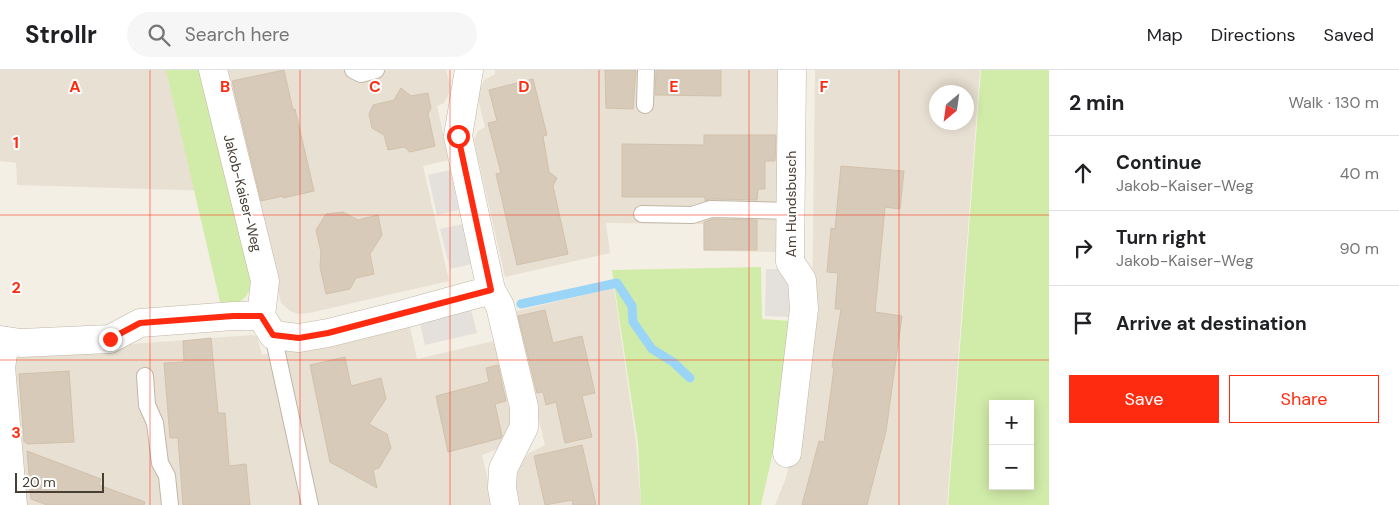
<!DOCTYPE html>
<meta charset="utf-8">
<style>
body{margin:0;font-family:"DM Sans",sans-serif;background:#f6f6f6;color:#202124}
.controls{position:absolute;right:15px;bottom:15px;display:grid;overflow:hidden;border-radius:0px;box-shadow:0 2px 12px #0003}
.controls button{width:45px;height:45px;display:grid;place-items:center;padding:0;border:0;border-bottom:1px solid #e0e0e0;background:#fff;color:#202124;font:25px sans-serif}
.compass{position:absolute;left:929px;top:15px;width:45px;height:45px;border-radius:50%;background:#fff;box-shadow:0 2px 12px #0003;rotate:209deg}
.scale{position:absolute;left:15px;bottom:12px;width:89px;box-sizing:border-box;padding-left:5px;border:2px solid #473f34;border-top:0;font-size:14px;line-height:18px;white-space:nowrap;color:#473f34;-webkit-text-stroke:4px #fff;paint-order:stroke}
.stop{position:absolute;width:15px;height:15px;margin:-11px;border:4px solid #ff2b10;border-radius:50%;background:#fff}
.stop.end{background:#ff2b10;border-color:#fff;box-shadow:0 1px 5px #0008}
.list{margin:0;padding:0;list-style:none}
h2{display:flex;justify-content:space-between;align-items:center;height:65px;margin:0;padding:0 20px;font-size:21px}
h2 small{font-size:16px;font-weight:400;color:#757577}
.list li{display:grid;grid-template-columns:32px 1fr auto;gap:15px;align-items:center;box-sizing:border-box;height:75px;padding:0 20px;border-top:1px solid #e0e0e0}
.list b{display:block;font-size:19px;white-space:nowrap}
.list p{margin:0;font-size:16px;white-space:nowrap;color:#757577}
.list em{font-size:16px;font-style:normal;color:#757577}
.actions{display:flex;gap:10px;padding:15px 20px}
.actions a{flex:1;padding:11px 0;border:1px solid #ff2b10;border-radius:0px;text-align:center;font-size:18px;color:#ff2b10}
.actions .main{background:#ff2b10;color:#fff}
.icon{flex:none;width:28px;height:28px;fill:none;stroke:currentColor;stroke-width:2;stroke-linecap:round;stroke-linejoin:round}
.map{position:relative;flex:none;width:1049px;height:435px;overflow:hidden}
header{display:flex;align-items:center;gap:30px;box-sizing:border-box;height:70px;padding:0 25px;background:#fff;border-bottom:1px solid #e0e0e0}
header strong{font-size:24px}
nav{display:flex;gap:28px;margin-inline-start:auto;font-size:18px}
.search{width:350px;height:45px;background:#f6f6f6;display:flex;align-items:center;gap:12px;box-sizing:border-box;padding:0 18px;border-radius:28px;color:#757577;font-size:19px}
main{display:flex}
aside{flex:1;background:#fff}
.map>svg:first-child{display:block}
.residential{fill:#e8e0d2;fill-rule:evenodd}
.green{fill:#d1eca9;fill-rule:evenodd}
.parking{fill:#e4e1dd}
.lines{fill:none;stroke-linecap:round;stroke-linejoin:round}
.stream{stroke:#9ad5f7;stroke-width:9}
.building{fill:#d7cab9;stroke:#d2c1ab}
.service-casing{stroke:#c0b6a6;stroke-width:18}
.minor-casing{stroke:#c0b6a6;stroke-width:29}
.service{stroke:#fff;stroke-width:16}
.minor{stroke:#fff;stroke-width:28}
.route{stroke:#ff2b10;stroke-width:6}
.grid{fill:none;stroke:#ff2b10;stroke-width:1;stroke-opacity:0.55}
.labels{text-anchor:middle;dominant-baseline:central;stroke-width:4;stroke-linejoin:round;paint-order:stroke}
.street-label{font-size:14px;fill:#473f34;stroke:#fff}
.grid-label{font-size:16px;text-anchor:middle;font-weight:bold;fill:#ff2b10;stroke:#fff;stroke-width:4;stroke-linejoin:round;paint-order:stroke}
</style>
<header>
<strong>Strollr</strong>
<div class="search"><svg class="icon" aria-label="search" viewBox="0 0 24 24"><circle cx="10" cy="10" r="6"/><path d="M15 15l6 6"/></svg>Search here</div>
<nav><a>Map</a><a>Directions</a><a>Saved</a></nav>
</header>
<main>
<div class="map">
<svg width="1049" height="435" viewBox="0 0 1049 435">
<rect width="100%" height="100%" fill="#f4efe4"/>
<g class="residential">
<path d="M0 0H186L213 121 17 115 16 93 0 91Z"/>
<path d="M223 0H446L450 14 449 24 444 33 437 36 449 90 423 96 449 211 309 243 299 244 290 241 281 233Z"/>
<path d="M495 0H779L777 182 704 181 703 154 606 153 610 183 505 207 474 70 478 61 485 57 478 29V23L484 10 495 4Z"/>
<path d="M815 0H980L947 435H775L786 408 800 347 812 237ZM936 22H966V52H936Z"/>
<path d="M614 218 636 372 641 435H519L515 418V407L518 397 529 383 545 375 513 242Z"/>
<path d="M409 252 417 289 494 271 513 349 500 378 482 385 494 435H23L13 299 15 286 21 282 252 265 257 266 262 285Z"/>
</g>
<g class="green">
<path d="M166 0H204L251 206C251 229 242 233 221 236Z"/>
<path d="M981 0H1049V435H948ZM993 334H1030V416H993Z"/>
<path d="M761 197 762 249 792 251 780 351 761 435H641L638 374 612 200Z"/>
</g>
<g class="parking">
<path d="M450 100 459 140 437 145 428 105Z"/>
<path d="M463 154 472 194 450 199 440 159Z"/>
<path d="M766 199H793L792 247 765 246Z"/>
<path d="M471 239 477 263 425 275 419 250Z"/>
</g>
<g class="lines">
<path class="stream" d="M521 234 617 213 632 236 633 252 652 279 673 292 690 308"/>
</g>
<g class="building">
<path d="M284 0 293 40 295 39 314 121 283 128V126L261 131 232 11Z"/>
<path d="M605 0H636L633 39 606 38Z"/>
<path d="M656 0H721V26L655 25Z"/>
<path d="M533 9 547 65 543 66 549 102 557 108 553 116 568 184 517 195 496 104 501 103 488 53 497 51 489 20Z"/>
<path d="M401 18 411 26 428 23 431 38 428 44 435 76 410 82 404 77 388 80 384 65 372 58 369 44 373 35 394 30Z"/>
<path d="M704 65H776L775 91H765V119H758L757 130 711 129 705 131V127H622V74L704 75Z"/>
<path d="M841 96 904 101 900 139 885 137 875 242 902 246 886 361 867 435H802L819 371 824 372 834 298 832 297 841 239H835L838 203 827 202 831 158 835 159Z"/>
<path d="M343 142 358 150 378 145 382 165 370 184 374 204 356 208 350 219 326 224 320 197 321 182 316 160 326 144Z"/>
<path d="M712 149 757 150V180H704V152Z"/>
<path d="M545 240 553 273 582 266 595 323 582 326 592 367 565 373 556 332 546 335 543 322 537 323 518 246Z"/>
<path d="M211 268 218 343H225L229 396 246 394 250 435H183L178 368H170L164 293 184 292 183 271Z"/>
<path d="M345 287 351 316 381 308 386 329 369 354 387 364 391 378 379 398 373 400 377 418 330 392 310 295Z"/>
<path d="M498 295 506 331 495 334 502 366 501 368 448 382 436 326 489 312 486 298Z"/>
<path d="M69 301 74 372 27 374 26 372H24L19 304Z"/>
<path d="M582 375 596 435H573L572 430 545 435 534 386Z"/>
<path d="M27 381 101 409 99 415 145 432 144 435H47L31 429Z"/>
</g>
<g class="lines">
<g class="service-casing">
<g id="service">
<path d="M353 0 361 4 376 0"/>
<path d="M645 35 646 0"/>
<path d="M642 144 692 145 711 139 790 141"/>
<path d="M273 265 310 435"/>
<path d="M145 306 147 335 155 353 160 393 167 406 170 435"/>
</g>
</g>
<g class="minor-casing">
<g id="minor">
<path d="M213 0 265 211 261 246 273 265 299 268 328 263 400 245 491 220 500 236 524 337V357L503 399 502 418 505 435"/>
<path d="M469 0 458 66 491 220"/>
<path d="M0 270 21 273 110 269 140 253 233 246H261"/>
<path d="M5 271 1 297 13 435"/>
<path d="M787 383 804 239 802 210 790 192 792 0"/>
</g>
</g>
<use href="#service" class="service"/>
<use href="#minor" class="minor"/>
</g>
<g class="lines">
<path class="route" d="M110 269 140 253 233 246H261L273 265 299 268 328 263 491 220 458 66"/>
</g>
<path class="grid" d="M150 0V435M300 0V435M450 0V435M599 0V435M749 0V435M899 0V435M0 145H1049M0 290H1049"/>
<g class="labels">
<g class="street-label">
<text transform="translate(243 123) rotate(76)">Jakob-Kaiser-Weg</text>
<text transform="translate(791 134) rotate(-90)">Am Hundsbusch</text>
</g>
</g>
<g class="grid-label">
<text x="75" y="22">A</text>
<text x="225" y="22">B</text>
<text x="375" y="22">C</text>
<text x="524" y="22">D</text>
<text x="674" y="22">E</text>
<text x="824" y="22">F</text>
<text x="16" y="78">1</text>
<text x="16" y="223">2</text>
<text x="16" y="368">3</text>
</g>
</svg>
<div class="controls">
<button>+</button>
<button>−</button>
</div>
<svg class="compass" viewBox="-18 -18 36 36"><path d="M0-13l5 13h-10z" fill="#e53935"/><path d="M0 13l5-13h-10z" fill="#757577"/></svg>
<div class="scale">20 m</div>
<div class="stop" style="left:458px;top:66px"></div>
<div class="stop end" style="left:110px;top:269px"></div>
</div>
<aside>
<h2>2 min<small>Walk · 130 m</small></h2>
<ul class="list">
<li><svg class="icon" aria-label="ahead" viewBox="0 0 24 24"><path d="M12 20V5M6 11l6-6 6 6"/></svg><div><b>Continue</b><p>Jakob-Kaiser-Weg</p></div><em>40 m</em></li>
<li><svg class="icon" aria-label="right" viewBox="0 0 24 24"><path d="M7 20v-9h11M14 6l5 5-5 5"/></svg><div><b>Turn right</b><p>Jakob-Kaiser-Weg</p></div><em>90 m</em></li>
<li><svg class="icon" aria-label="arrive" viewBox="0 0 24 24"><path d="M6 21V4h12l-3 4 3 4H6"/></svg><div><b>Arrive at destination</b></div></li>
</ul>
<div class="actions"><a class="main">Save</a><a>Share</a></div>
</aside>
</main>
